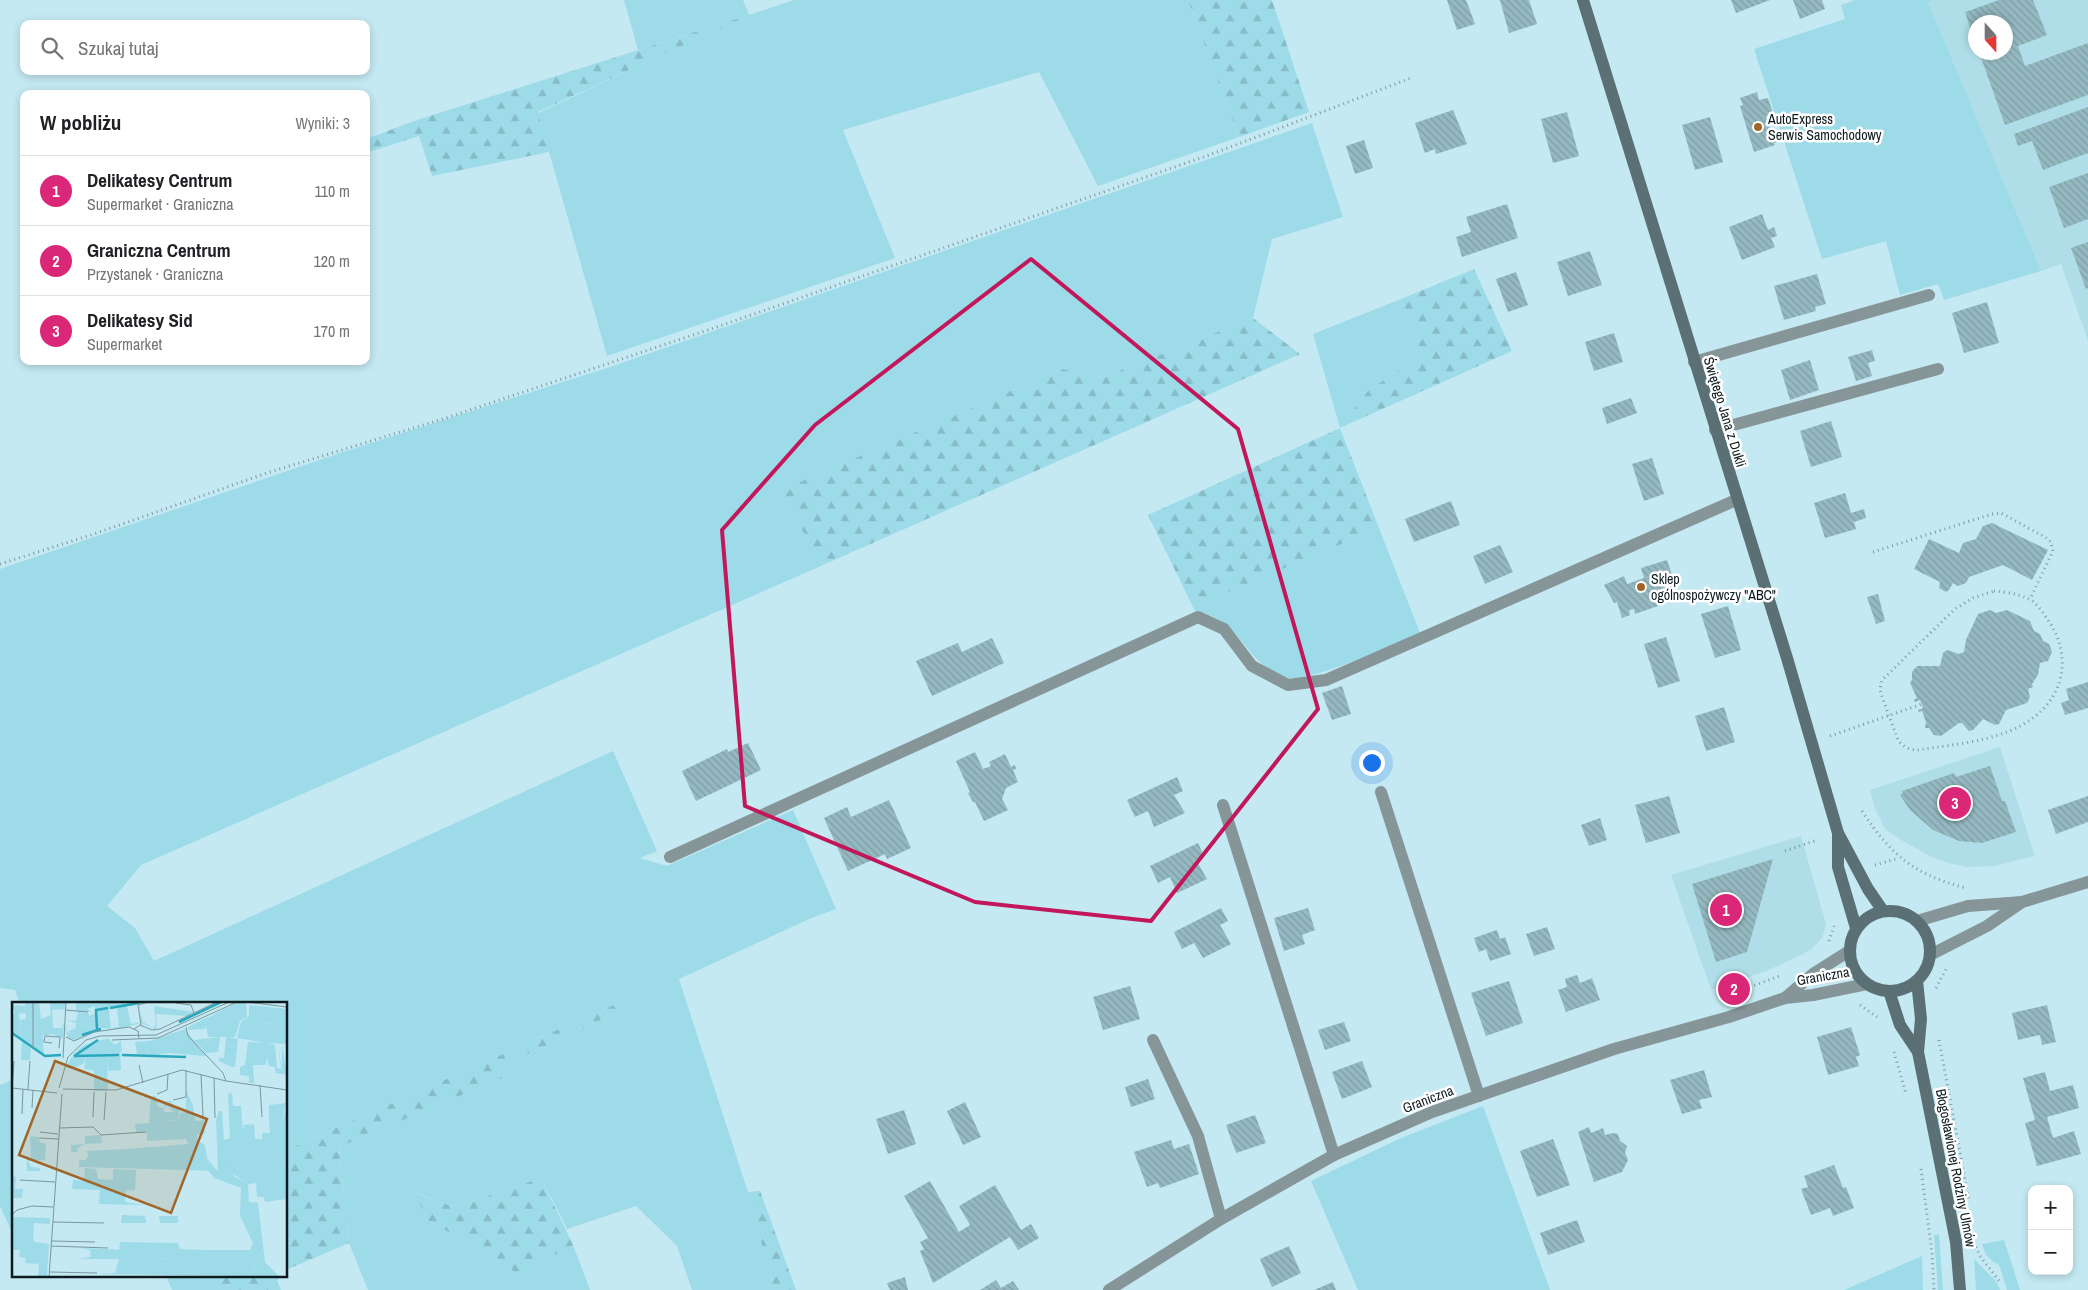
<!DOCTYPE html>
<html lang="pl">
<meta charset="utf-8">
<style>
body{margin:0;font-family:"Archivo Narrow",sans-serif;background:#f2f2f2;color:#202124}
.controls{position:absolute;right:15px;bottom:15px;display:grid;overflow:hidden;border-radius:10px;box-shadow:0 2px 8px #0003}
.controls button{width:45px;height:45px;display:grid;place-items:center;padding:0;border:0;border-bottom:1px solid #e0e0e0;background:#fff;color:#202124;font:25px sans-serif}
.compass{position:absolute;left:1968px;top:15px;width:45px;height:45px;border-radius:50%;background:#fff;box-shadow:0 2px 8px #0003;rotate:159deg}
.you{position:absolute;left:1371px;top:762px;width:18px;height:18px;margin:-12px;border:4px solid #fff;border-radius:50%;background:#1a73e8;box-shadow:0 0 0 8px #1a73e833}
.badge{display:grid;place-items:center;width:32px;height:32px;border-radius:50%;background:#db2777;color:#fff;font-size:16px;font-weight:700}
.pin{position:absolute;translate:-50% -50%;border:2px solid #fff;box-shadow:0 1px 5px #0006}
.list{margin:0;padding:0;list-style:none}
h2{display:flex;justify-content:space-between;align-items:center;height:65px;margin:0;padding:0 20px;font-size:21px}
h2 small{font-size:16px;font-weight:400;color:#757577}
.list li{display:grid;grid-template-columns:32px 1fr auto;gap:15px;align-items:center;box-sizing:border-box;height:70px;padding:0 20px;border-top:1px solid #e0e0e0}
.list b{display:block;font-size:19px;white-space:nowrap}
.list p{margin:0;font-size:16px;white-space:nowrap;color:#757577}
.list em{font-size:16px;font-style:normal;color:#757577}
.icon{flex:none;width:28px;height:28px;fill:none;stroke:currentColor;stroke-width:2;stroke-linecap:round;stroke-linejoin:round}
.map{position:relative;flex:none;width:2088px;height:1290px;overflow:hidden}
.search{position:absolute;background:#fff;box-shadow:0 2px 8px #0003;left:20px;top:20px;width:350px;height:55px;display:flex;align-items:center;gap:12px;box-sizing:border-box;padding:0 18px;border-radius:10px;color:#757577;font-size:19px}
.panel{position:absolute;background:#fff;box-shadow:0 2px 8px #0003;left:20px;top:90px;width:350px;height:275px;border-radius:10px}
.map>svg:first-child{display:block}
.built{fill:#afdee9;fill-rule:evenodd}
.grass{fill:#9ddbe9}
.forest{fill:url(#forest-firs)}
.building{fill:url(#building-back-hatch)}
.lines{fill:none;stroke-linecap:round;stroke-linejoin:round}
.path{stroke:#7e9aa1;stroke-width:3;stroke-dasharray:1 4;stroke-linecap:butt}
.service{stroke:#869598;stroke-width:12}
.tertiary{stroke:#869598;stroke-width:12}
.secondary{stroke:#5a7075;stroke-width:12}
.marked{fill:none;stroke:#c2185b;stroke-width:4;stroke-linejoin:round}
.poi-dot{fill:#a16527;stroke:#fff;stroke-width:2}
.labels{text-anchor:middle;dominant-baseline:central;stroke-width:5;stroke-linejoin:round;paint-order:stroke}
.poi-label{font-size:14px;fill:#0d1b1e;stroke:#fff;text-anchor:start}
.street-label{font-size:14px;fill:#0d1b1e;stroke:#fff}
.inset-river{fill:none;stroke:#29a7bd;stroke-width:2.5}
.inset-road{fill:none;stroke:#7b979d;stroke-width:1}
.view{fill:#a16527;fill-opacity:0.15;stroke:#a16527;stroke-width:2.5}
.inset-edge{fill:none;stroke:#0d1b1e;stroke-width:2.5}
</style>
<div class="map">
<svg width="2088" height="1290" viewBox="0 0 2088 1290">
<defs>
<pattern id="forest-firs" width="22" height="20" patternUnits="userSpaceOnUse" patternTransform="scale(1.25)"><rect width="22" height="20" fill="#9ddbe9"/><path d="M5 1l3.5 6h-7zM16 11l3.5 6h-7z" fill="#86bbc7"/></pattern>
<pattern id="building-back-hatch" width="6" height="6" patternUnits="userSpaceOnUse" patternTransform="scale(1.25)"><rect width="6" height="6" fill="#95b9c1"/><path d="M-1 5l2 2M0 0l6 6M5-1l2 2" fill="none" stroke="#7f9ea5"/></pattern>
</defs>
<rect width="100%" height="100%" fill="#c4e9f2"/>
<g class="built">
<path d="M1936 0H2088V341L2061 264 2041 271 1928 2ZM1976 22H2006V52H1976Z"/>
<path d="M2000 747 2035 856 1994 866 1967 867 1948 863 1932 857 1901 840 1885 829 1875 809 1870 790Z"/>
<path d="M1801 836 1826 924 1822 938 1811 950 1795 958 1766 971 1711 990 1671 875Z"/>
</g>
<g class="grass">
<path d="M624 0H743L749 15 794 0H1188L1239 137 1098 186 1039 72 843 130 895 258 607 356 538 113 743 17 638 50Z"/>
<path d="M1855 0H1936L1928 2 2041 271 1944 300 1938 284 1900 295 1886 241 1822 259 1754 49 1845 19 1841 5Z"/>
<path d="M1312 123 1343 217 1272 239 1253 318 1104 377 1062 369 780 491 823 565 141 865 107 906 135 928 154 961 613 751 657 851 640 858 667 866 793 810 836 909 809 919 679 979 748 1192 774 1290H692L677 1246 636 1206 567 1229 541 1178 454 1207 416 1193 427 1220 456 1236 523 1277 547 1259 573 1245 590 1290H368L349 1243 339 1147 502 1078 511 1062 626 1008 623 1001 286 1150V1004H20L15 990 0 988V569L337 454 610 367Z"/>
<path d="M1401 299 1422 354 1368 391 1340 428 1313 334Z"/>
<path d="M1379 528 1420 633C1391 645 1314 682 1286 678 1277 677 1258 661 1252 654 1235 633 1224 616 1195 611L1193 607Z"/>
<path d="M14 1079V1237L0 1206V1085Z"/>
<path d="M1483 1106 1550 1290H1358L1311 1181 1401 1138Z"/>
<path d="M1939 1234 1943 1290H1938L1934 1235Z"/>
<path d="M2004 1240 2020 1290H2007L1999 1265C1989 1260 1985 1255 1982 1244Z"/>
<path d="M1922 1256 1923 1290H1844Z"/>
<path d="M1974 1259 1996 1281 2000 1290H1976Z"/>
<path d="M166 1276H210L222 1290H172Z"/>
</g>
<g class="forest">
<path d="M1188 0H1272L1309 112 1239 137Z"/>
<path d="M749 15 538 112 549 152 432 176 419 136 366 153V139L414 121Z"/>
<path d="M1474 269 1512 351 1340 428 1379 528 1193 607 1148 515 1340 428 1368 391 1422 354 1401 299Z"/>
<path d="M1253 318 1300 354 823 565 779 491 1062 369 1104 377Z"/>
<path d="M623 1001 626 1008 511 1062 502 1078 339 1147 349 1243 286 1270V1150Z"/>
<path d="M541 1178 573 1245 547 1259 523 1277 456 1236 427 1220 415 1193 454 1207Z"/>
<path d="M760 1191 796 1290H774L748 1192Z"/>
<path d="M210 1276H281L277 1281 281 1290H222Z"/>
</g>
<g class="building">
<path d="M1447 0H1466L1475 24 1457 30Z"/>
<path d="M1500 0H1529L1537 24 1509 33Z"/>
<path d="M1731 0H1770L1736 13Z"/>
<path d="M1793 0H1822L1825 9 1800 19Z"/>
<path d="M1999 0H2033L2047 35 2018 46 2025 66 2088 43V95L2005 125 1979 52H2006V22H1976L1975 42 1965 12Z"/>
<path d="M1757 92 1759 100 1768 98 1773 113 1766 116 1773 139 1776 138 1777 142 1774 143 1775 145 1754 152 1740 106 1743 105 1740 98Z"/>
<path d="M2088 107V153L2043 170 2032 141 2018 146 2014 134Z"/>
<path d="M1453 110 1467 144 1436 154 1435 149 1425 153 1415 123Z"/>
<path d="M1567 112 1579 156 1553 163 1541 119Z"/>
<path d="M1710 117 1723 162 1695 170 1682 125Z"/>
<path d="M1364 140 1373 168 1355 174 1346 146Z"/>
<path d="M2088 173V219L2064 228 2049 187Z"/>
<path d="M1507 204 1518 238 1462 257 1456 237 1471 232 1466 217Z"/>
<path d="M1762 214 1768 230 1774 227 1777 236 1771 238 1775 247 1742 260 1729 227Z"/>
<path d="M2088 242V288L2086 289 2071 248Z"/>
<path d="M1590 251 1602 285 1568 296 1557 262Z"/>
<path d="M1516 272 1528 305 1508 312 1496 279Z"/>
<path d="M1817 274 1826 304 1815 307 1816 311 1784 320 1774 286Z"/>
<path d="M1987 302 1999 343 1964 353 1952 313Z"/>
<path d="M1614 333 1623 362 1594 371 1585 342Z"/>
<path d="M1872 350 1875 361 1868 363 1872 376 1856 381 1848 357Z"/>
<path d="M1810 360 1819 390 1790 400 1781 370Z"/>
<path d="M1631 398 1637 413 1607 424 1602 408Z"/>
<path d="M1831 421 1842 457 1811 467 1800 431Z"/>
<path d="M1652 458 1664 494 1644 501 1632 464Z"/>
<path d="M1845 493 1851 513 1864 509 1866 518 1854 522 1856 529 1825 538 1814 503Z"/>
<path d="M1451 501 1460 525 1414 542 1405 519Z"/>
<path d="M1992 523 2048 550 2032 580 2003 565 1969 577 1966 583 1958 586 1953 583 1949 590 1946 592 1939 588 1940 582 1914 569 1929 539 1959 553 1963 543 1976 539 1983 526Z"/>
<path d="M1500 545 1513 572 1485 584 1473 556Z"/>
<path d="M1667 560 1677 589 1655 597 1658 606 1635 614 1634 609 1629 610 1630 615 1622 618 1617 602 1614 603 1604 585 1624 576 1627 584 1644 578 1641 568Z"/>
<path d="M1878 594 1885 621 1876 624 1867 597Z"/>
<path d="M1728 606 1741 650 1715 658 1701 614Z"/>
<path d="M1990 610 1996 613 2007 610 2030 621 2034 631 2040 634 2043 641 2049 644 2052 652 2048 661 2040 663 2038 675 2032 684 2033 687 2028 689 2030 697 2027 703 2006 710 1999 724 1995 725 1983 719 1973 730 1969 731 1962 723H1959L1941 736 1934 735 1929 728H1925L1926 722 1922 711 1919 712 1918 710 1923 708 1920 700 1915 702 1914 700 1917 698 1910 683 1912 680V672L1917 666H1940L1943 653 1947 650 1959 654 1964 652 1966 640 1978 614Z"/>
<path d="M1666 637 1680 681 1658 688 1644 644Z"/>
<path d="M992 638 1004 663 932 696 916 661 958 643 962 652Z"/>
<path d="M2088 682V708L2065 715 2061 703 2069 700 2066 689Z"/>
<path d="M1342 686 1351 714 1332 720 1322 693Z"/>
<path d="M1724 707 1735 742 1706 751 1695 716Z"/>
<path d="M748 743 761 770 696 801 682 771 727 749 728 752Z"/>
<path d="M975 752 983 769 991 766 989 762 1005 754 1011 767 1015 765 1016 769 1013 770 1018 782 1006 788 1002 799 1008 810 984 821 975 802H973L968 793 970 792 956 761Z"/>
<path d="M1990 766 2002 801H2005L2016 832 1982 843 1959 841 1933 830 1910 810 1900 795 1903 793 1902 791 1954 773 1956 777Z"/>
<path d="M1177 777 1183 791 1174 795 1185 813 1154 827 1148 811 1135 817 1127 800Z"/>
<path d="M1669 796 1680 833 1646 843 1635 805Z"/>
<path d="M2088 796V822L2056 834 2048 810Z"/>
<path d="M889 800 911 848 887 859 885 854 848 871 824 818 847 807 851 817Z"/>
<path d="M1600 818 1607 840 1589 846 1581 825Z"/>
<path d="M1198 843 1204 856 1196 860 1207 879 1177 893 1170 877 1158 883 1150 866Z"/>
<path d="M1773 859 1747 952 1716 962 1692 884Z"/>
<path d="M1221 908 1228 921 1220 925 1231 944 1203 958 1194 943 1182 949 1174 932Z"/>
<path d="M1308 908 1315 930 1302 935 1305 944 1284 951 1274 918Z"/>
<path d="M1547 927 1555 949 1534 956 1526 934Z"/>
<path d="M1497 930 1500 939 1505 937 1511 954 1490 961 1486 949 1479 952 1474 938Z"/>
<path d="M1577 975 1580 983 1592 978 1600 1000 1566 1012 1558 990 1567 987 1565 979Z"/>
<path d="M1509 981 1523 1023 1486 1036 1471 993Z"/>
<path d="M1130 986 1140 1019 1103 1030 1093 997Z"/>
<path d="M2047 1005 2056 1042 2042 1045 2040 1035 2018 1040 2012 1013Z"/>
<path d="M1344 1022 1351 1041 1325 1050 1318 1030Z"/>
<path d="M1851 1027 1860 1055 1856 1057 1859 1066 1828 1075 1817 1037Z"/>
<path d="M1362 1061 1372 1087 1342 1099 1332 1072Z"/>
<path d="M1704 1070 1712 1097 1699 1100 1702 1108 1682 1114 1670 1080Z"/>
<path d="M2045 1072 2050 1091 2073 1085 2079 1108 2047 1117 2053 1138 2074 1131 2081 1154 2037 1166 2025 1123 2035 1120 2023 1078Z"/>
<path d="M1148 1079 1155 1099 1131 1107 1125 1087Z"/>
<path d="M965 1102 981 1137 963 1145 947 1111Z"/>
<path d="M904 1110 916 1144 888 1154 876 1119Z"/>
<path d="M1255 1115 1266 1143 1236 1153 1226 1125Z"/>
<path d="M1589 1127 1591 1133 1603 1128 1605 1135 1613 1133 1618 1134 1620 1141 1627 1146 1625 1153 1628 1160 1622 1172 1594 1182 1578 1132Z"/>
<path d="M1553 1139 1570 1185 1537 1197 1520 1151Z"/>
<path d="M1171 1140 1174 1149 1189 1144 1199 1174 1160 1188 1158 1183 1147 1187 1134 1152Z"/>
<path d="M1834 1165 1843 1188 1846 1187 1854 1208 1833 1216 1830 1208 1811 1215 1801 1189 1808 1187 1804 1176Z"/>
<path d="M930 1181 959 1232 970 1225 959 1206 995 1185 1021 1230 1031 1224 1039 1238 1018 1250 1010 1237 933 1283 920 1251 924 1249 920 1242 928 1238 904 1196Z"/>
<path d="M1577 1220 1585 1242 1548 1255 1540 1233Z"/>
<path d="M1289 1246 1301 1273 1272 1287 1260 1259Z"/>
<path d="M905 1277 908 1290H890L887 1283Z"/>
<path d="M996 1280 1001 1288 1013 1281 1019 1290H980Z"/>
<path d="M1333 1282 1336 1290H1314Z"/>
</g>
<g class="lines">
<g class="path">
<path d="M1873 552 1992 514 2001 513 2045 537 2051 542 2053 551 2030 599"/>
<path d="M0 564 91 535 267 473 446 418 717 327 1212 154 1411 78"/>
<path d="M1994 591C2006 592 2020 594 2031 600 2038 605 2043 613 2048 620 2071 653 2066 693 2034 717 2004 741 1955 744 1918 750 1910 750 1903 747 1898 740L1881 694 1880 689 1882 680 1955 609 1973 598Z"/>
<path d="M1830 736 1922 704"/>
<path d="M1862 811C1892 856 1913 874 1966 888"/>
<path d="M1785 851 1817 840"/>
<path d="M1875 865 1899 858"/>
<path d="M1829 941 1835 924"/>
<path d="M1936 988 1947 967"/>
<path d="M1745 989 1782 975"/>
<path d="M1860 1005 1877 1017"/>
<path d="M1939 1040 1969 1201"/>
<path d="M1894 1052 1906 1094"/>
<path d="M1921 1169 1932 1253 1934 1290"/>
<path d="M1976 1247 1980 1256 2000 1282"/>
</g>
<g class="service">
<path d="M1694 362 1929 295"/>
<path d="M1715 430 1938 369"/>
<path d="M1381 792 1479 1096"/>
<path d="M1223 805 1334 1155"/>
<path d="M670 857 1198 617 1224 629 1252 666 1288 685 1326 680 1736 500"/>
<path d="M1153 1040 1198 1136 1221 1219"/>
</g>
<g class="tertiary">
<path d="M1917 921 1968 906 2022 902 2088 882"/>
<path d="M1930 955 1987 926 2022 902"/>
<path d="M1785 998 1813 974 1849 951"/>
<path d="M1109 1290 1221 1219 1334 1155 1432 1112 1614 1049 1729 1017 1785 998 1813 995 1867 984"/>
</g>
<g class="secondary">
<path d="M1583 0 1787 658 1838 833 1868 889 1883 911"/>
<path d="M1838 833V867L1856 928"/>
<circle cx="1890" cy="951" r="40"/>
<path d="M1917 981 1921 1019 1918 1052 1956 1242 1960 1290"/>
<path d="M1889 991 1900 1025 1918 1052"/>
</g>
</g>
<path class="marked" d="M1031 259 1238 429 1318 709 1151 921 975 902 745 806 722 530 815 425Z"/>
<g class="poi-dot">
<circle cx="1758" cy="127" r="5"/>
<circle cx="1641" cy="587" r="5"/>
</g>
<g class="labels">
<g class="poi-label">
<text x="1768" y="119">AutoExpress<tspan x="1768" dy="16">Serwis Samochodowy</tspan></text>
<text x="1651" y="579">Sklep<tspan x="1651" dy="16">ogólnospożywczy "ABC"</tspan></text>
</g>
<g class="street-label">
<text transform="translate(1725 412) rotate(73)">Świętego Jana z Dukli</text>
<text transform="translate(1823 976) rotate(-10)">Graniczna</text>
<text transform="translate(1428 1099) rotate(-21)">Graniczna</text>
<text transform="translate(1956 1168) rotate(79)">Błogosławionej Rodziny Ulmów</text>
</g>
</g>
<g transform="translate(12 1002)">
<rect width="275" height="275" fill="#c4e9f2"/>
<path d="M53 0 52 12V7L40 8 41 26H50L52 19 51 36 40 32 31 34 30 22H39L38 1ZM82 0H142L127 3 131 20 141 26 144 23 142 4 181 10 175 14 144 12 145 24 143 27 129 21 106 27 90 26 63 38 56 36 54 30V22L55 30 69 33 85 26 65 21V15L84 17ZM125 2H128L129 20 119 22 115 4ZM105 5 107 25 99 26 97 7ZM234 0 235 15 228 19 223 35 217 36 226 37 223 65H220L207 59V56H212L214 35H208L206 50 194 51 182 38 208 35 205 12 198 14 225 1ZM0 3 13 4 14 11 7 12 10 37 0 31V12H3ZM237 14V20L275 23V42L256 41 263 43 265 66 269 67 266 43 270 67V43L275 73 263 71V65L257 64 255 55 254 63H241L242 81H237V74L228 73V65L233 63 236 40 254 41 225 36 229 20ZM196 15 193 27 176 28V25ZM173 27 194 54 157 51 135 40 136 53 125 52 123 40 138 39ZM97 37 103 43 109 39 110 52 107 47H101V52L95 53 96 89H82V68L72 67 75 51 72 48 85 41 86 38 64 51 63 66H54L59 56 67 47 73 43 86 38ZM10 39 19 47 18 58H9ZM139 94H144L146 105 152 106V110H162L156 104 152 105V100L159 99 162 104H168L166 118 152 119H176L179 112 177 104H181L183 119 192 118 193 132H185V138L193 143 195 156 205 169 67 165V158H73L77 153H116L115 147 176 142 174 137 135 139V131L124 130 123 122 137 121ZM221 104H229L231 129 232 123 242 122 243 137H250V131H258L257 117 270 120 275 104V160L259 157 251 141 259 173H275V197L253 200 252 195H245L244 181 236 182 211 165 213 151 222 141ZM18 134 26 135 29 141H34L33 158 16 159 19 165 28 166V169H15V157H19ZM73 166 84 167 86 177 101 178V167L124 168 123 188 111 189H114L113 200 133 203 87 202 88 188 60 187 61 178 72 179ZM0 174 4 175 3 187H11L10 196H0ZM110 213 133 214 134 221H109ZM0 215 38 216V222L22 221 21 233 22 240 37 242 35 275H26L27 262 13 261 14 256 7 255 8 248H0ZM69 246 137 249 140 256 163 257 195 268 192 248H238L242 255 243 274 85 272 103 271 107 257H66L79 255 78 248Z" fill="#9ddbe9" fill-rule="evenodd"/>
<path d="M205 12 208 17V35H196L193 17ZM134 40 145 41 144 44 153 46 157 51 137 54ZM101 47H108L109 68 96 69 95 52H101ZM72 48 75 51 72 61 63 66 62 55ZM174 88 181 104H177L179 113 176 119 141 121 166 118 168 111 174 110ZM220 91 223 134 219 151 213 152 212 164 220 162 222 174 236 182 237 200 246 201 253 260 268 275 243 274 242 255 238 248 241 241 228 214 229 186 202 176 195 167 206 168 204 118 207 109H210L212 138 218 136 216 92ZM274 101 270 120 257 117V103ZM89 133 90 141 73 142 66 146 65 150H59V143L73 142V134ZM259 140V157L275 160V173H260L257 184H252L251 141ZM115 147 116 153H77L74 149ZM147 214H166V221H148ZM108 240 166 241 168 247 192 248 195 268H164L163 257 140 256 137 249H107Z" fill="#9ddbe9"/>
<path d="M237 3 275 7V23L237 20Z" fill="#9ddbe9"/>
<path d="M13 0H27L29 17 39 13V22H30L32 53 10 37 8 18 14 17ZM64 0H82L83 4 75 7 81 10 64 9ZM66 10 76 11 77 14 84 11 85 17 66 15 65 21 85 26 69 33 55 30 64 26V21L55 18 64 19Z" fill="#9ddbe9"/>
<path class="inset-river" d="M98 6 127 1M167 20 209 0M85 27 84 8 96 6M0 31 33 54 49 53M70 33 89 27M110 53 174 55M62 54 107 53M62 54 86 38"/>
<path class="inset-road" d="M21 0V46M235 0 275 5M164 1 179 3 182 11M54 8 76 10M129 23 126 3 136 0M174 25 176 34 211 71 214 79M122 27 128 23 140 28 148 27 205 0M54 35 62 39 82 30 117 25 126 29 127 36M100 38 146 36 225 0M40 41 32 40 33 34 48 35 47 46M51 56 54 0M127 63 131 81M189 72 191 114M202 76 203 116M248 83 250 115M0 86 45 91M0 86 2 59M47 86 56 55 74 38 88 34 144 33 217 0M16 87 18 59M51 87 104 88 170 68 214 79 275 88M145 92 155 88 156 72M161 98 174 95V68M20 106 21 88M10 112 11 87M81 115 82 90M92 118 94 90M47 126 81 125 89 133 134 130M28 130 46 132M27 136 46 137M8 178 43 180M0 213 5 208 20 204 41 205M41 220 92 221M40 239 83 240M39 244 96 246M38 270 85 271M37 275 50 92"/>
<path class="view" d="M43 59 195 117 159 211 7 153Z"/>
<rect width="275" height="275" class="inset-edge"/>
</g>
</svg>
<div class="controls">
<button>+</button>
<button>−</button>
</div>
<svg class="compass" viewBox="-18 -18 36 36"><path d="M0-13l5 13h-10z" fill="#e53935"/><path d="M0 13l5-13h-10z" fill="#757577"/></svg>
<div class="you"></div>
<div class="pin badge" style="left:1726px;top:910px">1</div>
<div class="pin badge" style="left:1734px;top:989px">2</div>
<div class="pin badge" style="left:1955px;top:803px">3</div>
<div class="search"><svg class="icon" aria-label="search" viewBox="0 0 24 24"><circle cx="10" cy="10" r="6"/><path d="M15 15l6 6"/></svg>Szukaj tutaj</div>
<section class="panel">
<h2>W pobliżu<small>Wyniki: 3</small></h2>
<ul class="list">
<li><span class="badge">1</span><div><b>Delikatesy Centrum</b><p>Supermarket · Graniczna</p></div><em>110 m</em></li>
<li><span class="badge">2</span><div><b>Graniczna Centrum</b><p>Przystanek · Graniczna</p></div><em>120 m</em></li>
<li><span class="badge">3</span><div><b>Delikatesy Sid</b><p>Supermarket</p></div><em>170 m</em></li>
</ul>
</section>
</div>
